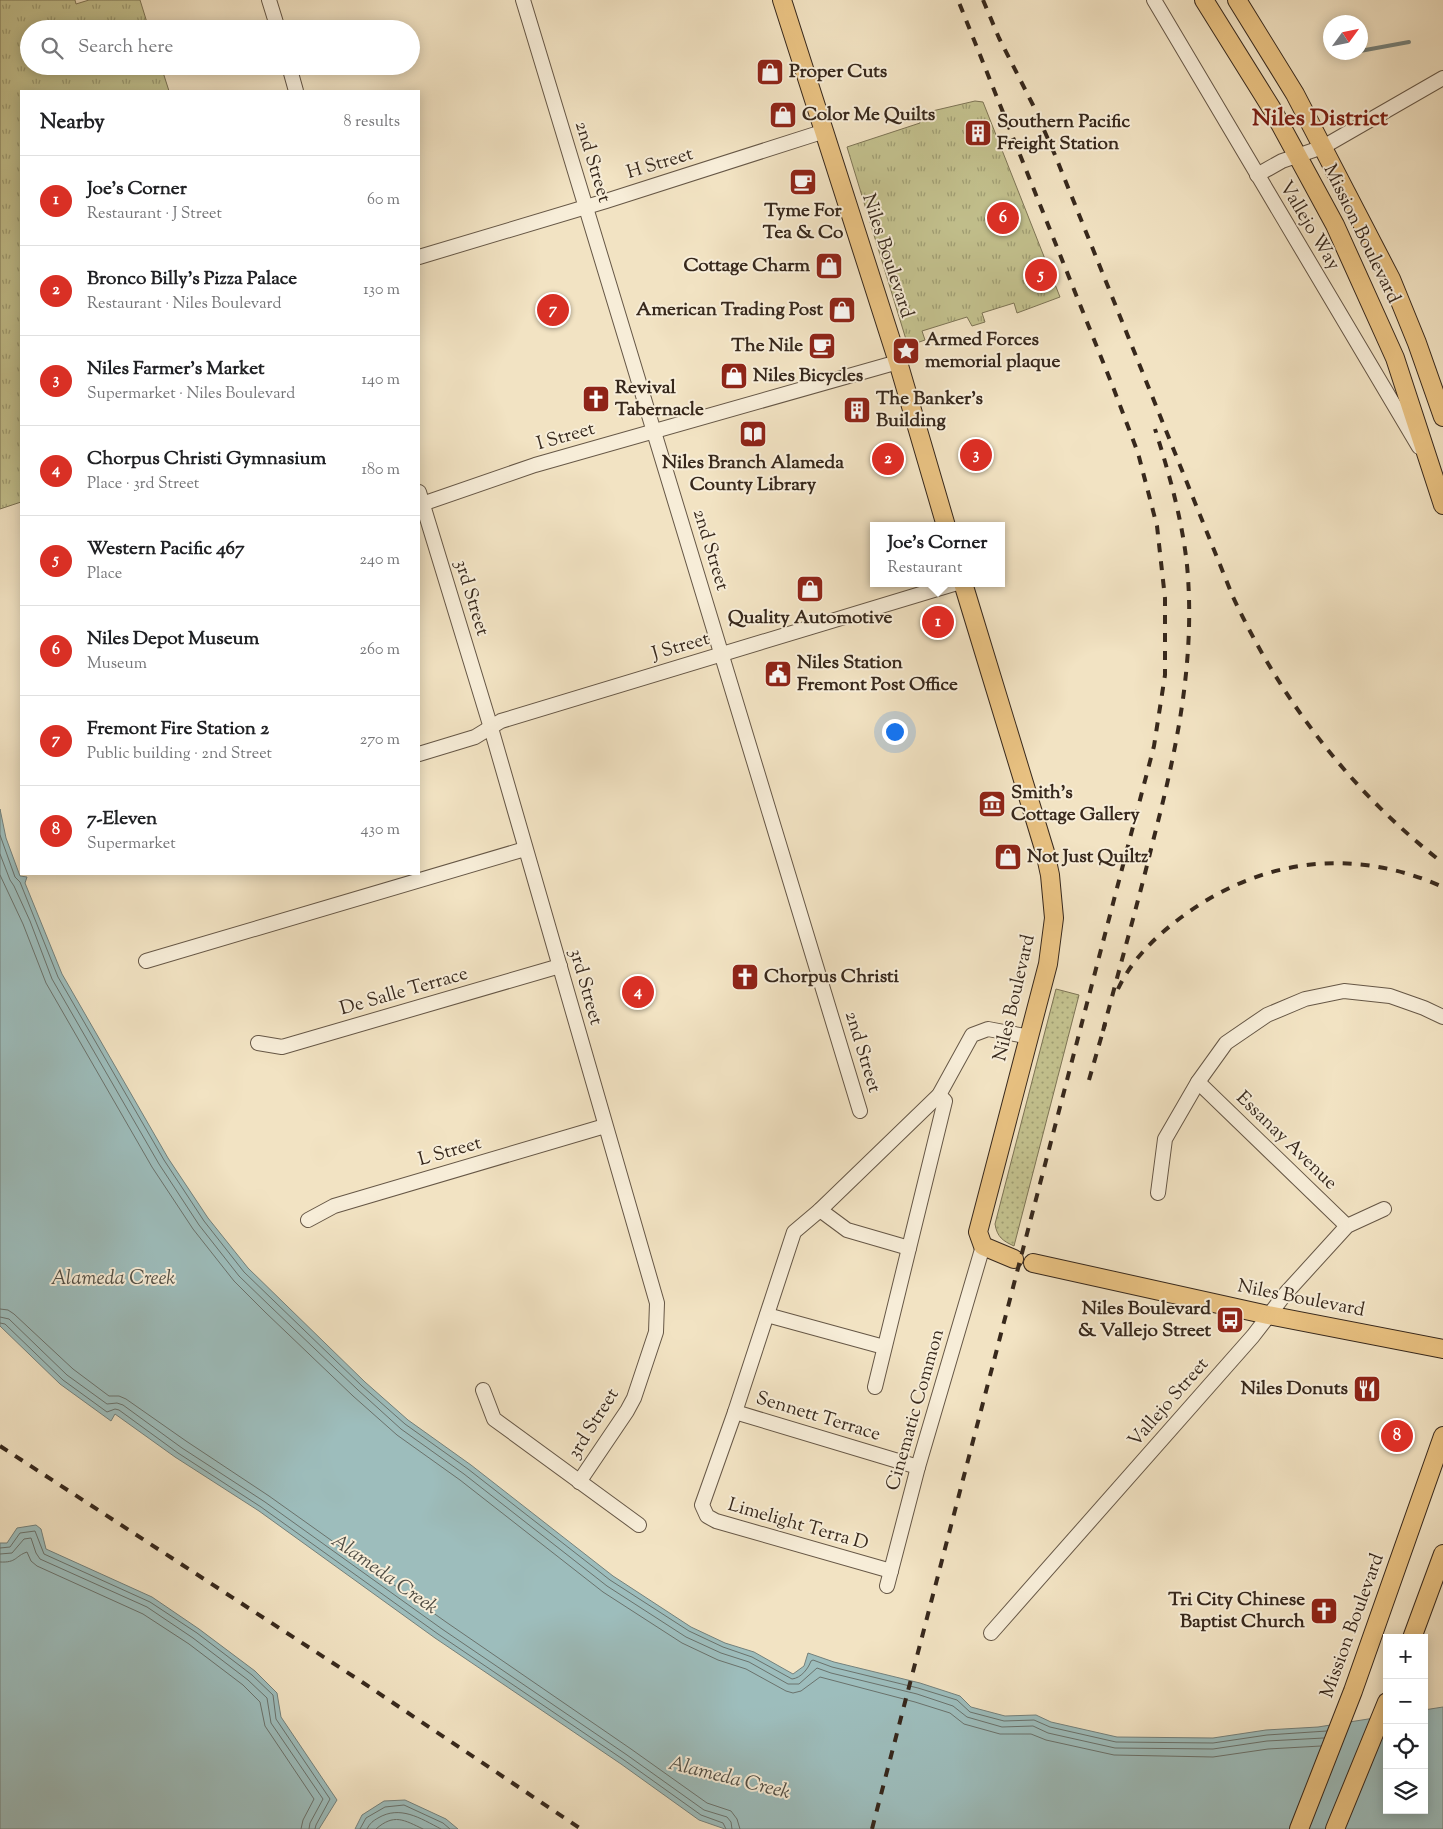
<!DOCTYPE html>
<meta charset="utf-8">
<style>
body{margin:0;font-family:"Sorts Mill Goudy",serif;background:#f2f2f2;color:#202124}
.controls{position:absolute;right:15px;bottom:15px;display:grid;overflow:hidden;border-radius:0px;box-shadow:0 2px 12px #0003}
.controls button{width:45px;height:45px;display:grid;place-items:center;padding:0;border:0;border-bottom:1px solid #e0e0e0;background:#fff;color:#202124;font:25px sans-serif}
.compass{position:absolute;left:1323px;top:15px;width:45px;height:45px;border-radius:50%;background:#fff;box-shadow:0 2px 12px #0003;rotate:57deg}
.you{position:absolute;left:894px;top:731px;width:18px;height:18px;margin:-12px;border:4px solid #fff;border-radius:50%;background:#1a73e8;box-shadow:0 0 0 8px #1a73e833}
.badge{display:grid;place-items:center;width:32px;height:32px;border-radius:50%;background:#d93025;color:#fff;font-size:16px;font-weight:700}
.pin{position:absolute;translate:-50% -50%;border:2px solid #fff;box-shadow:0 1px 5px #0006}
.popup{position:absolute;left:870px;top:522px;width:135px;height:65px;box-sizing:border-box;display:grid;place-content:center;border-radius:0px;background:#fff;filter:drop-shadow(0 1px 4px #0005);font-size:16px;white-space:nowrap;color:#757577}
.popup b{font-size:19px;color:#202124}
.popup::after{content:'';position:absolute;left:50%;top:100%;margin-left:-10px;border:10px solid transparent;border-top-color:#fff}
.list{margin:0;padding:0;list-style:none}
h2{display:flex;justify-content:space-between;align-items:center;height:65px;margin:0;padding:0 20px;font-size:21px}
h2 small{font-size:16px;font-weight:400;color:#757577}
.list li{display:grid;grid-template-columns:32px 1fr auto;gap:15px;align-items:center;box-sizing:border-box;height:90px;padding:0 20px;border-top:1px solid #e0e0e0}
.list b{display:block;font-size:19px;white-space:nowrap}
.list p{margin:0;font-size:16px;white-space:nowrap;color:#757577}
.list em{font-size:16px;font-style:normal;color:#757577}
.icon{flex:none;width:28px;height:28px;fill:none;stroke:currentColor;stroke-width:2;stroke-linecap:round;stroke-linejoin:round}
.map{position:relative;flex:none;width:1443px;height:1829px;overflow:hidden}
.search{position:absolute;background:#fff;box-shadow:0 2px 12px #0003;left:20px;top:20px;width:400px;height:55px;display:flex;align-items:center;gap:12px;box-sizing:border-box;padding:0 18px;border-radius:28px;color:#757577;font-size:19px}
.panel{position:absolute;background:#fff;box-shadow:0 2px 12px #0003;left:20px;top:90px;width:400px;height:785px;border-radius:0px}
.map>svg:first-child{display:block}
.grass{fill:url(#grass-dots);stroke:#7d7455}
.park{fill:url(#park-tufts);stroke:#7d7455}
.water{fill:#9dbdbc;stroke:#74817c}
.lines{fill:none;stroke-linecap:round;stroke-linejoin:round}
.shore{stroke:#6a726c;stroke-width:1}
.stream{stroke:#74817c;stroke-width:4}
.minor-casing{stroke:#665746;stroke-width:16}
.major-casing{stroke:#37281c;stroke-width:20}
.minor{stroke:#f7edd8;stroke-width:14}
.major{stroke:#e9c282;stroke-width:18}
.rail{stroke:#37281c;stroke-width:4;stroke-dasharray:9 9;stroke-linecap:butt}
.labels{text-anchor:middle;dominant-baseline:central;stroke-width:4;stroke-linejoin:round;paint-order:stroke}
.poi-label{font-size:19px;font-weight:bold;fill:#37281c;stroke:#f7edd8;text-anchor:start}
.street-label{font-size:19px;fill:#37281c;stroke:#f7edd8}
.water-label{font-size:20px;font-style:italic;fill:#504d44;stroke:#f7edd8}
.district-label{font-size:24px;font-weight:bold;fill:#7a1f14;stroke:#f7edd8}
</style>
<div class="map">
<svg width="1443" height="1829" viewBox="0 0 1443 1829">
<defs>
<pattern id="grass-dots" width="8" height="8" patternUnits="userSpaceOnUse" patternTransform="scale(1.25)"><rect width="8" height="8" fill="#c3c18e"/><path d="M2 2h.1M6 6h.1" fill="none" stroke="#9f9d73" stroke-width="1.8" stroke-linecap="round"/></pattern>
<pattern id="park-tufts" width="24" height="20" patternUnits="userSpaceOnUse" patternTransform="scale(1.25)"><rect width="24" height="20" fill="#c3c18e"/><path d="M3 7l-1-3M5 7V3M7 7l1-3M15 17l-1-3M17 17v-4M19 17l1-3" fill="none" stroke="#9f9d73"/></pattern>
</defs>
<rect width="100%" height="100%" fill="#f2e3c3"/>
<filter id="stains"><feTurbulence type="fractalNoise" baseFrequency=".004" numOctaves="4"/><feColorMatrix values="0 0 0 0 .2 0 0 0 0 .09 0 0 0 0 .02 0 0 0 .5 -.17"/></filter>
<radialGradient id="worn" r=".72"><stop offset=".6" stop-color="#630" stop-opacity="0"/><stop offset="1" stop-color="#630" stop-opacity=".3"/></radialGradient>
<path class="grass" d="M1056 989 1079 995 1014 1246C1003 1241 997 1237 995 1224Z"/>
<g class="park">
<path d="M0 0H75L76 4 89 0H140L149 29H29V66H161L169 91H21V502L0 509Z"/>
<path d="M975 101 983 102 1060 297 1017 313 1014 303 982 313 985 322 972 326 967 317 922 331 925 340 908 346 847 147 920 123 917 114 925 111 928 112Z"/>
</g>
<g class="water">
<path d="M0 809 6 838 20 876 27 877 25 883 62 974 168 1158 208 1218 248 1268 365 1382 408 1420 471 1465 613 1576 691 1627 725 1643 754 1652 793 1674 804 1666 808 1653 834 1662 920 1683 960 1696 971 1707 1005 1716 1036 1715 1051 1722 1117 1737 1213 1738 1266 1730 1318 1727 1387 1716V1810H1424V1710L1443 1707V1829H725L699 1820 621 1764 435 1638 259 1511 175 1457 115 1414 111 1421 60 1384 0 1326Z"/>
<path d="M36 1525 41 1529 46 1549 152 1597 199 1629 255 1671 277 1693 281 1717 337 1800 319 1829H0V1543H7L17 1528Z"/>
<path d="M405 1800 446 1819 458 1829H355L362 1815 384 1801Z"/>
</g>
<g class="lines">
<g class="shore">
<path d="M0 835 15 877 20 882 58 977 164 1160 204 1221 244 1272 362 1386 405 1424 468 1469 610 1580 689 1631 723 1647 752 1657 792 1679C801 1678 808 1669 811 1661L813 1660 832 1667 918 1688 957 1700 970 1712 1004 1721 1034 1720 1050 1727 1116 1742 1213 1743 1267 1735 1327 1731"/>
<path d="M0 854 10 880 14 886 30 921 52 979 159 1164 199 1225 239 1276 271 1307 358 1390 401 1429 464 1474 607 1586 686 1637 721 1653 749 1662 788 1684H799L817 1668 831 1673 917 1694 953 1706 967 1717 1002 1727 1033 1726 1048 1733 1115 1748 1213 1749 1267 1741 1324 1738"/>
<path d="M0 875 23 924 46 983 152 1167 193 1229 234 1281 265 1312 353 1396 397 1435 460 1480 603 1592 682 1643 718 1660 746 1669 786 1691 793 1693 801 1691 820 1677 915 1702 950 1713 964 1724 1000 1734H1031L1046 1740 1114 1755 1213 1757 1268 1749 1321 1746"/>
<path d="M0 1309 8 1310 14 1314 73 1369 109 1396H119L126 1399 186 1441 269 1496 446 1622 631 1749 707 1803 731 1811 737 1819 740 1829"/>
<path d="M0 1317 9 1319 67 1375 107 1404 117 1403 123 1405 182 1448 265 1502 442 1629 627 1755 704 1810 727 1817 731 1822 732 1829"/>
<path d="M0 1323 5 1324 63 1380 107 1412 115 1409 119 1410 178 1453 261 1507 438 1634 624 1760 701 1815 723 1823 726 1829"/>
<path d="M0 1548 10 1547 20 1533 35 1531 44 1554 150 1602 197 1633 252 1675 273 1695 276 1719 330 1799 316 1825 315 1829"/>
<path d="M0 1554 12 1553 24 1539 31 1538 36 1553 40 1559 147 1607 193 1638 248 1680 267 1698 271 1723 323 1799 310 1823 309 1829"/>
<path d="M0 1562C17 1563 15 1556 27 1552L31 1561 37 1566 143 1614 189 1644 243 1685 260 1702 265 1726 314 1799 303 1820 301 1829"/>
<path d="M360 1829 366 1818 385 1807 404 1805 443 1823 450 1829"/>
<path d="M367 1829C370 1823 373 1821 378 1818 400 1805 420 1818 441 1829"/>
<path d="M376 1829C394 1813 404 1820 423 1829"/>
</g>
<g class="stream">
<path d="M1360 51 1409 42"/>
<path d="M1343 54 1350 52"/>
</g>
<g class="minor-casing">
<g id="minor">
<path d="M269 0 278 29"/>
<path d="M523 0 860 1111"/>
<path d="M1154 0 1419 447"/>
<path d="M289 66 296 91"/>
<path d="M1257 175 1282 161 1323 147 1443 78"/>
<path d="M419 257 606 201 825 131"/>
<path d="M419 492 491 728 657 1303 656 1332 634 1398 627 1411 579 1482"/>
<path d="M419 505 535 465 898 362"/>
<path d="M419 754 475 737 501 721 957 583"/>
<path d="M146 961 525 849"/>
<path d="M258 1043 282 1047 560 966"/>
<path d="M1198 1082 1347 1226"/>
<path d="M1158 1193 1165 1139 1198 1082 1226 1043 1267 1015 1305 999 1344 991 1390 996 1424 1008 1443 1017"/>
<path d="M820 1210 847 1230 909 1248"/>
<path d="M308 1220 334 1206 605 1126"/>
<path d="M767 1315 884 1347"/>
<path d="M875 1387 945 1101 939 1095"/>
<path d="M483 1390 494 1419 639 1525"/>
<path d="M735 1412 918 1467"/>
<path d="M891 1571 716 1521 707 1516 702 1505 735 1412 794 1232 820 1210 939 1095 972 1035 988 1029 1030 1037"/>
<path d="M887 1586 918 1467 983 1246"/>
<path d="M991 1633 1253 1336 1286 1293 1347 1226 1384 1209"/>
</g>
</g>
<g class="major-casing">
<g id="major">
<path d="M782 0 898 362 946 526"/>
<path d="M1204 0 1272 109 1335 225 1395 358 1443 505"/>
<path d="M1237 0 1295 94 1391 279 1417 343 1443 417"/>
<path d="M963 583 1045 852 1050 875 1054 918 1048 964 978 1232 983 1246 1014 1259"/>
<path d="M1033 1263 1268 1315 1443 1349"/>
<path d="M1412 1638 1443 1554"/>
<path d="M1299 1829 1353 1691 1443 1436"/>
<path d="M1335 1829 1387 1702"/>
</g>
</g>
<use href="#minor" class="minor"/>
<use href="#major" class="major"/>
<g class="rail">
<path d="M983 0 999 38 1033 105 1055 155 1233 597C1281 700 1352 793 1443 863"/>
<path d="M1118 989C1132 959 1157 935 1183 916 1262 858 1354 847 1443 887"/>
<path d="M1103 1031C1119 969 1137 907 1152 845 1176 753 1196 661 1187 565 1182 519 1169 473 1155 429"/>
<path d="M1089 1080 1105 1024"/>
<path d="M0 1446 362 1682 581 1829"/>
<path d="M872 1829 1154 746 1165 675V598L1157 526 1138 453 1113 387 958 0"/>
</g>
</g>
<defs>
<g id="shop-square" transform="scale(1.4375)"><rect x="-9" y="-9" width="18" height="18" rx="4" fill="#8f2418" stroke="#f7edd8"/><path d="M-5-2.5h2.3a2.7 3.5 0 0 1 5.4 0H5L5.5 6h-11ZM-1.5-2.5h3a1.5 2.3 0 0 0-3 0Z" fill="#fff"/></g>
<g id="building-square" transform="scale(1.4375)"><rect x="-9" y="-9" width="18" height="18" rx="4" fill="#8f2418" stroke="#f7edd8"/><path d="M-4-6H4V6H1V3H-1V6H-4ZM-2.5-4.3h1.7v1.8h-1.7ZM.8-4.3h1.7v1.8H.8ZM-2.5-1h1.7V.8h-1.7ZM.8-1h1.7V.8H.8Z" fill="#fff"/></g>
<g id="cafe-square" transform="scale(1.4375)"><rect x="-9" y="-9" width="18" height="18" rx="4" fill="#8f2418" stroke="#f7edd8"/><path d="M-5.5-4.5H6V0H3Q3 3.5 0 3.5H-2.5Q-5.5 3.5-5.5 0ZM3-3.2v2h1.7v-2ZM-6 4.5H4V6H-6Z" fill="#fff"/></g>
<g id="sight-square" transform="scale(1.4375)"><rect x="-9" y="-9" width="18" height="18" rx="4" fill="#8f2418" stroke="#f7edd8"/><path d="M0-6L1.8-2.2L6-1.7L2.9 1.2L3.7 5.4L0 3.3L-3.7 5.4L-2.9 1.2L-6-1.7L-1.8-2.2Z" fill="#fff"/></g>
<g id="church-square" transform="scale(1.4375)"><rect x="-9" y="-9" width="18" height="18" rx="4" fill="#8f2418" stroke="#f7edd8"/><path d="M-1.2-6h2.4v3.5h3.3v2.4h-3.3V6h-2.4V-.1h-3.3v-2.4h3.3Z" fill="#fff"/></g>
<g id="library-square" transform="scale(1.4375)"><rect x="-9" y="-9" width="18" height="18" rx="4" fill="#8f2418" stroke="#f7edd8"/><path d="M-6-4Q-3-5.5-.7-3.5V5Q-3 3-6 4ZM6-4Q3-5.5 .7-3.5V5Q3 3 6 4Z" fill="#fff"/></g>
<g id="civic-square" transform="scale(1.4375)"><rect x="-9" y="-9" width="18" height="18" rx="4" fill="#8f2418" stroke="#f7edd8"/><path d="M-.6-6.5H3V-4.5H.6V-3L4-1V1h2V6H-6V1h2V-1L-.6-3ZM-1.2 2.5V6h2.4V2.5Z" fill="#fff"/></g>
<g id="museum-square" transform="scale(1.4375)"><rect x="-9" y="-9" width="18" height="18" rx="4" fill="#8f2418" stroke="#f7edd8"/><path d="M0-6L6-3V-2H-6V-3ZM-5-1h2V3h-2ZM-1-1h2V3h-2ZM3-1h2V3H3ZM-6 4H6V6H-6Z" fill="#fff"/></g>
<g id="bus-square" transform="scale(1.4375)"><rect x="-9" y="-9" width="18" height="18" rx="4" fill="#8f2418" stroke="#f7edd8"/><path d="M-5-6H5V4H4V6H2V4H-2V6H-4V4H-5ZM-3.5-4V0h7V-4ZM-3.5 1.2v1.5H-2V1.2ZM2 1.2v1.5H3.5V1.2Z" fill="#fff"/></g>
<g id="restaurant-square" transform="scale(1.4375)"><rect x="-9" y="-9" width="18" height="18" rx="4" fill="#8f2418" stroke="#f7edd8"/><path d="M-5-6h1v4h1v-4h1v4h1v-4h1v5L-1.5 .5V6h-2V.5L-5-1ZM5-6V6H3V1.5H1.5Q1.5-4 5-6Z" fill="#fff"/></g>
</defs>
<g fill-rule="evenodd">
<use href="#shop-square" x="770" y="72"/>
<use href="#shop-square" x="783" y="115"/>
<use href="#building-square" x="978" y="133"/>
<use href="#cafe-square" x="803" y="182"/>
<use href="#shop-square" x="829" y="266"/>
<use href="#shop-square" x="842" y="310"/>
<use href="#cafe-square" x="822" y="346"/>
<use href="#sight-square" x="906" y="351"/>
<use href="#shop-square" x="734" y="376"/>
<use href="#church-square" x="596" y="399"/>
<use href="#building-square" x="857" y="410"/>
<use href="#library-square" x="753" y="434"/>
<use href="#shop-square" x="810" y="589"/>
<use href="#civic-square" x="778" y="674"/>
<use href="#museum-square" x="992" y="804"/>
<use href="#shop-square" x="1008" y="857"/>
<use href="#church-square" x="745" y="977"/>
<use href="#bus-square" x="1230" y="1320"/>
<use href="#restaurant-square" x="1367" y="1389"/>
<use href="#church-square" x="1324" y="1611"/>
</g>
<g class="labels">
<g class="poi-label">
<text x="789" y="72">Proper Cuts</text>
<text x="802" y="115">Color Me Quilts</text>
<text x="997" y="122">Southern Pacific<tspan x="997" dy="22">Freight Station</tspan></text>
<text x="803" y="211" text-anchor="middle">Tyme For<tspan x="803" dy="22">Tea &amp; Co</tspan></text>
<text x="810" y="266" text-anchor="end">Cottage Charm</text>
<text x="823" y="310" text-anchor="end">American Trading Post</text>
<text x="925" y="340">Armed Forces<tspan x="925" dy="22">memorial plaque</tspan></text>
<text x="803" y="346" text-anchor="end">The Nile</text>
<text x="753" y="376">Niles Bicycles</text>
<text x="615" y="388">Revival<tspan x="615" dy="22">Tabernacle</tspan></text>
<text x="876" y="399">The Banker's<tspan x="876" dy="22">Building</tspan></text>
<text x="753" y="463" text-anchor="middle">Niles Branch Alameda<tspan x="753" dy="22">County Library</tspan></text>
<text x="810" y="618" text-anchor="middle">Quality Automotive</text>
<text x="797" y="663">Niles Station<tspan x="797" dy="22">Fremont Post Office</tspan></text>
<text x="1011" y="793">Smith's<tspan x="1011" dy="22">Cottage Gallery</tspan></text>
<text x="1027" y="857">Not Just Quiltz</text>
<text x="764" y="977">Chorpus Christi</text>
<text x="1211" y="1309" text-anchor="end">Niles Boulevard<tspan x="1211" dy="22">&amp; Vallejo Street</tspan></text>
<text x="1348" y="1389" text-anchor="end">Niles Donuts</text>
<text x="1305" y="1600" text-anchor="end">Tri City Chinese<tspan x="1305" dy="22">Baptist Church</tspan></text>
</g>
<g class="street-label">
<text transform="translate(592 162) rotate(73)">2nd Street</text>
<text transform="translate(660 164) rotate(-17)">H Street</text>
<text transform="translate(1309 226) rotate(59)">Vallejo Way</text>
<text transform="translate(1361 234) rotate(64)">Mission Boulevard</text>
<text transform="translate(887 256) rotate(72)">Niles Boulevard</text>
<text transform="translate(566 437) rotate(-16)">I Street</text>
<text transform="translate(710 550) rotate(73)">2nd Street</text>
<text transform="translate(471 598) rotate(73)">3rd Street</text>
<text transform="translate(681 647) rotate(-16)">J Street</text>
<text transform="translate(585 987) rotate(74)">3rd Street</text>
<text transform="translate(404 992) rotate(-16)">De Salle Terrace</text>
<text transform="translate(1015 998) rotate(-77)">Niles Boulevard</text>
<text transform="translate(862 1052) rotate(73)">2nd Street</text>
<text transform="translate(1286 1141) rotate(44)">Essanay Avenue</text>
<text transform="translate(450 1152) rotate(-16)">L Street</text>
<text transform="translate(1301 1299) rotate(11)">Niles Boulevard</text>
<text transform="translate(1169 1403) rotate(-49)">Vallejo Street</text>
<text transform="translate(916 1410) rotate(-74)">Cinematic Common</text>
<text transform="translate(818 1417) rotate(17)">Sennett Terrace</text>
<text transform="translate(594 1424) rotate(-58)">3rd Street</text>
<text transform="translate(798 1525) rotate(16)">Limelight Terra D</text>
<text transform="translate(1353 1626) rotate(-70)">Mission Boulevard</text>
</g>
<g class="water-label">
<text x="113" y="1279">Alameda Creek</text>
<text transform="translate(384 1575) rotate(35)">Alameda Creek</text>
<text transform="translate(729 1779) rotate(14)">Alameda Creek</text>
</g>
<g class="district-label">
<text x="1320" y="119">Niles District</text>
</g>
</g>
<rect width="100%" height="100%" filter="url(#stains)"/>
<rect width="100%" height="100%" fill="url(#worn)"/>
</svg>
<div class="controls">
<button>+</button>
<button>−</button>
<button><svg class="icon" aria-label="locate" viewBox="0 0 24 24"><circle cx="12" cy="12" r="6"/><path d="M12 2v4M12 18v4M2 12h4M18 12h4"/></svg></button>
<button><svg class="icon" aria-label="layers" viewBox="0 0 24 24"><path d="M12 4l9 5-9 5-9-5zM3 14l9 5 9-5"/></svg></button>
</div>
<svg class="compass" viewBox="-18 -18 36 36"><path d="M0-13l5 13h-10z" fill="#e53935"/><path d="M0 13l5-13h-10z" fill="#757577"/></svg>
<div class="you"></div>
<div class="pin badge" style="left:938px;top:622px">1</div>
<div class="popup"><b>Joe's Corner</b>Restaurant</div>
<div class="pin badge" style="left:888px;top:459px">2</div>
<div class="pin badge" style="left:976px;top:455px">3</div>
<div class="pin badge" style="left:638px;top:992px">4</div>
<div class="pin badge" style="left:1041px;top:275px">5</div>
<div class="pin badge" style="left:1003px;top:218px">6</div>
<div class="pin badge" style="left:553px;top:310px">7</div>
<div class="pin badge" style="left:1397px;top:1436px">8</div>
<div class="search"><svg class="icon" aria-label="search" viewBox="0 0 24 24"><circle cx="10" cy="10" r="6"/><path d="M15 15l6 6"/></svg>Search here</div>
<section class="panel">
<h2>Nearby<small>8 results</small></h2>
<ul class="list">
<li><span class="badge">1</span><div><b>Joe's Corner</b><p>Restaurant · J Street</p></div><em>60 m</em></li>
<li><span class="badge">2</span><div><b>Bronco Billy's Pizza Palace</b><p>Restaurant · Niles Boulevard</p></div><em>130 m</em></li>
<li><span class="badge">3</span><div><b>Niles Farmer's Market</b><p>Supermarket · Niles Boulevard</p></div><em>140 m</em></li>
<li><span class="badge">4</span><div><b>Chorpus Christi Gymnasium</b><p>Place · 3rd Street</p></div><em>180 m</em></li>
<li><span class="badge">5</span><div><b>Western Pacific 467</b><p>Place</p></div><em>240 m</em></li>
<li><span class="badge">6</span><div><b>Niles Depot Museum</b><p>Museum</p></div><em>260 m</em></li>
<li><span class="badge">7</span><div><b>Fremont Fire Station 2</b><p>Public building · 2nd Street</p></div><em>270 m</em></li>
<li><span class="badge">8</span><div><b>7-Eleven</b><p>Supermarket</p></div><em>430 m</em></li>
</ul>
</section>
</div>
